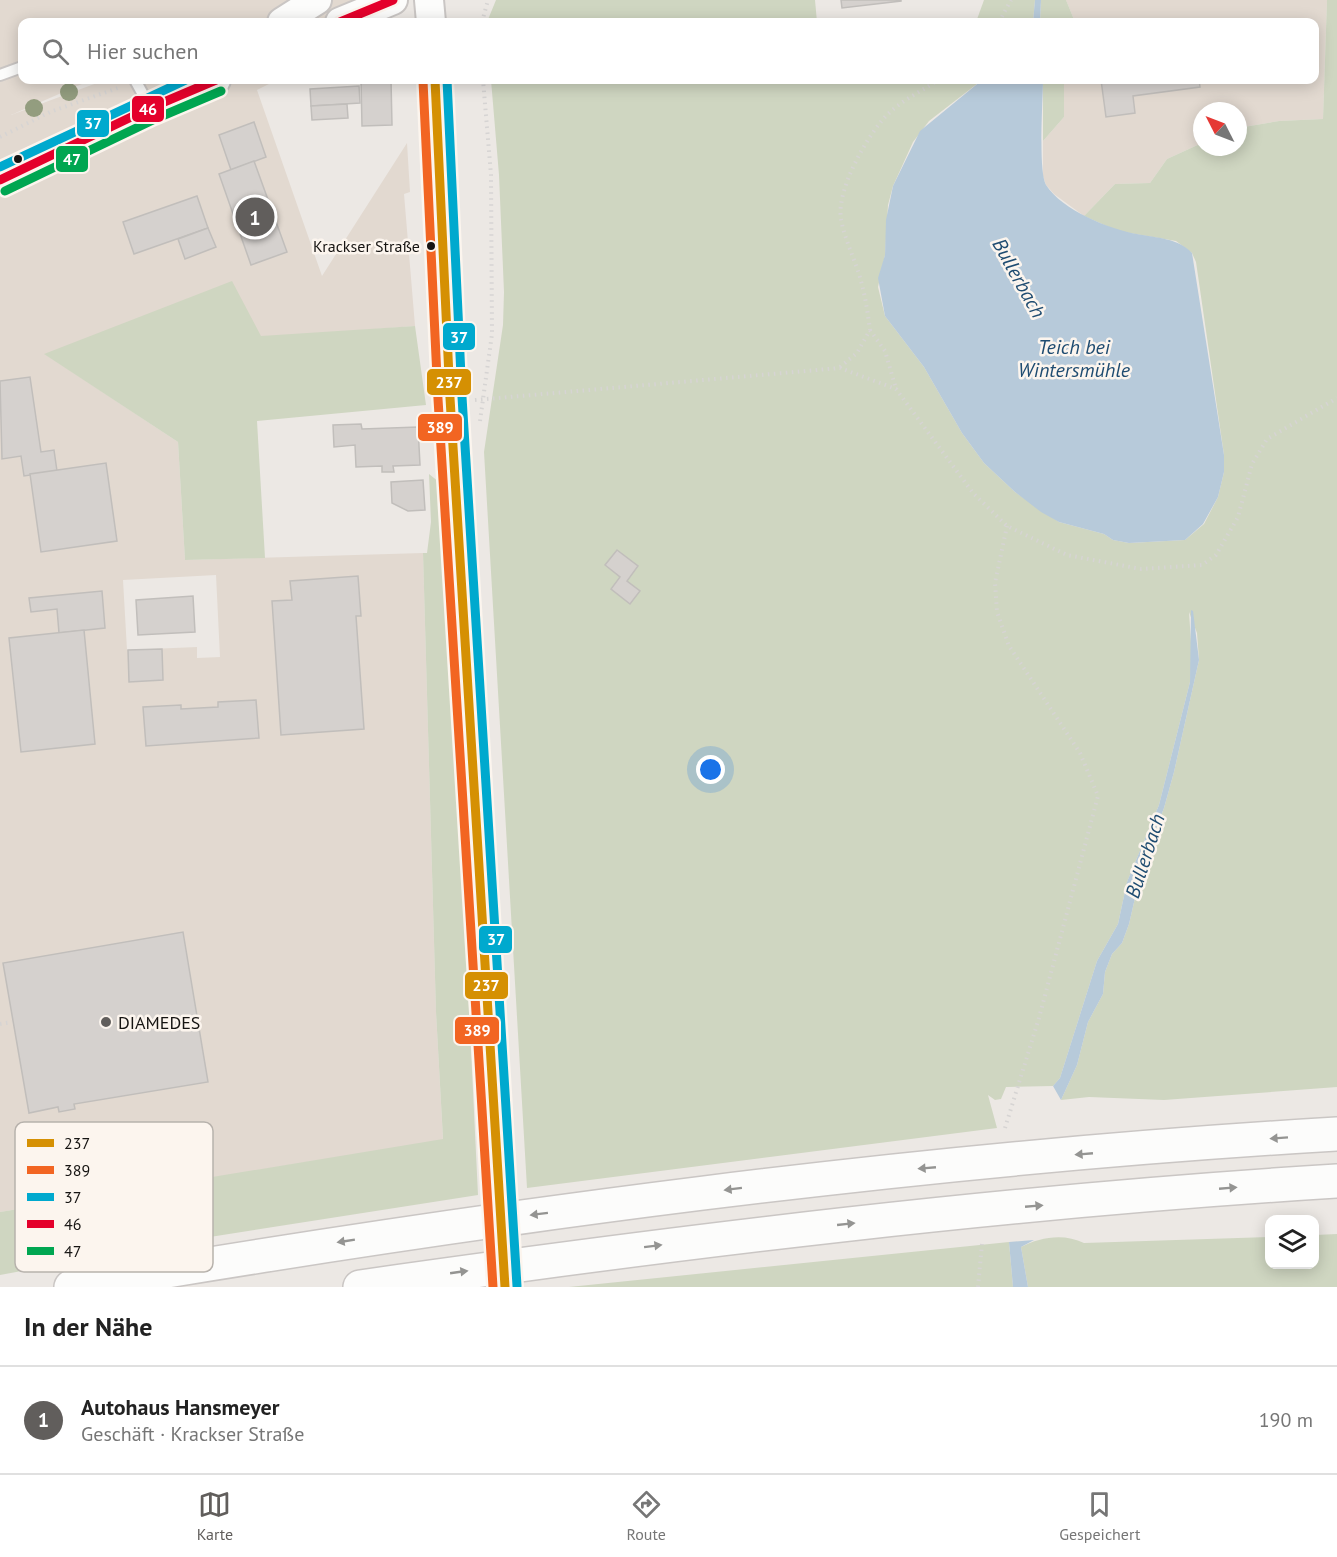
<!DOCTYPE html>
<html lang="de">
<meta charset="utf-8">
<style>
body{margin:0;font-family:"PT Sans",sans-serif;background:#f2f2f2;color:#222}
.controls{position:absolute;right:18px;bottom:18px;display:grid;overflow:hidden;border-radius:12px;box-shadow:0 3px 15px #0003}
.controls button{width:54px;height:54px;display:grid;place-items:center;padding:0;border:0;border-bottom:2px solid #e0e0e0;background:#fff;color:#222;font:30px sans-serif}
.compass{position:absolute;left:1193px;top:102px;width:54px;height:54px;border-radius:50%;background:#fff;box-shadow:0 3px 15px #0003;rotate:312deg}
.you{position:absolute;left:711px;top:770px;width:21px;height:21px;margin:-15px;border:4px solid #fff;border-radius:50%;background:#1a73e8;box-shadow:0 0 0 9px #1a73e833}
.badge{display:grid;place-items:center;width:39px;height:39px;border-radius:50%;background:#615e5c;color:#fff;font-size:20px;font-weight:700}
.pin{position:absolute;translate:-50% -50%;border:3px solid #fff;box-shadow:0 2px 6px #0006}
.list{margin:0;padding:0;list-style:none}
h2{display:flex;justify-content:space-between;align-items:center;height:78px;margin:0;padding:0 24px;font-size:26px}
h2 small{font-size:20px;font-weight:400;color:#767676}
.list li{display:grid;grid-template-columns:39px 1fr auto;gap:18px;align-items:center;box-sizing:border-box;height:108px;padding:0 24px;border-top:2px solid #e0e0e0}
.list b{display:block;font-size:22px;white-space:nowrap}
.list p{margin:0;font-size:20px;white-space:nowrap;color:#767676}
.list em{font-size:20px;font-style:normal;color:#767676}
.icon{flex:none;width:33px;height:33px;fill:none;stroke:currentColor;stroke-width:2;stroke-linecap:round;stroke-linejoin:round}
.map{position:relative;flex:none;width:1337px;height:1287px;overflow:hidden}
.search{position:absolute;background:#fff;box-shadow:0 3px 15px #0003;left:18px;right:18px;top:18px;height:66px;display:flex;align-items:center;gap:15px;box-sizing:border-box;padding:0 21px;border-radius:12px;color:#767676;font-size:22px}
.sheet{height:186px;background:#fff}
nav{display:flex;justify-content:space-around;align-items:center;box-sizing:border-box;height:84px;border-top:2px solid #e0e0e0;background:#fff;font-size:16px;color:#767676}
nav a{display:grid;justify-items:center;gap:3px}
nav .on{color:#615e5c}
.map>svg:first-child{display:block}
.built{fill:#e2d9d0;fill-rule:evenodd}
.green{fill:#cfd6c1}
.water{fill:#b7cada}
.building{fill:#d5d1ce;stroke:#c1bebb;stroke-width:1.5}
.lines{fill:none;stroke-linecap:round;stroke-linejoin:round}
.lane-casing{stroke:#cac6c4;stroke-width:14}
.secondary-casing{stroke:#cac6c4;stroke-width:32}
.highway-casing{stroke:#cac6c4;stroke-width:36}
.path{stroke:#d6d4d3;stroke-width:4;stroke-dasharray:1.5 4.5;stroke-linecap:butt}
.lane{stroke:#fcfcfb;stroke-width:10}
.secondary{stroke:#fcfcfb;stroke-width:28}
.highway{stroke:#fcfcfb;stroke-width:33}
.secondary-bridge-casing{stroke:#cac6c4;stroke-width:32;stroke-linecap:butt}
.secondary-bridge{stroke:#fcfcfb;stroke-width:28}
.bus-1-casing{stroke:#fcf5ee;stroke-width:14}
.bus-2-casing{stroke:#fcf5ee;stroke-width:14}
.bus-3-casing{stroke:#fcf5ee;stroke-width:14}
.bus-4-casing{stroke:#fcf5ee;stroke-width:14}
.bus-5-casing{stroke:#fcf5ee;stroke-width:14}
.bus-1{stroke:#d59003;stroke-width:9}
.bus-2{stroke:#f26522;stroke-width:9}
.bus-3{stroke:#00a9ce;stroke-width:9}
.bus-4{stroke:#e4002b;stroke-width:9}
.bus-5{stroke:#00a651;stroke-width:9}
.tree{fill:#939d7f}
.oneway{fill:#949492}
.bus-dot{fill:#161412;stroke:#fcf5ee;stroke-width:2}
.poi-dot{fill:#615e5c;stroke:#fcf5ee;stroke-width:2}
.labels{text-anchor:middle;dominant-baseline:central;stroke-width:5;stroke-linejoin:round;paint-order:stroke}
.bus-label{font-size:16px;fill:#161412;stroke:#fcf5ee;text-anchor:end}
.poi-label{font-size:18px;fill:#161412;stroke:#fcf5ee;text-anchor:start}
.water-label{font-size:20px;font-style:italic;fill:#1f4c71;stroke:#fcf5ee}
.key{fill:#fcf5ee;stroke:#b7b2ac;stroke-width:1.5}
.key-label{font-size:16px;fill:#161412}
.line-badge{stroke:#fcf5ee;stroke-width:2}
.badge-label{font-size:16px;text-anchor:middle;font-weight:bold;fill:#fff}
</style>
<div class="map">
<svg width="1337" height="1287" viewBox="0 0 1337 1287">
<rect width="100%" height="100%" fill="#ece8e4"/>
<g class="built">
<path d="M0 0H383L388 22H22V80H91L11 115 105 80H277L257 90 322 276 407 143 410 192 404 194 415 326 45 354 178 442 185 560 423 553 436 1012 443 1140 0 1212ZM216 575 220 657 197 658V647L127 650 123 580Z"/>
<path d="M1066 0H1327L1323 119 1279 121 1238 128V111H1202V143L1167 159 1150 183 1115 184 1084 216 1054 194 1046 185 1043 176V141L1064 117V80H1314V22H1075Z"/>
</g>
<g class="green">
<path d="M496 0H815L817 22H487Z"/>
<path d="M984 0H1035L1033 22H976Z"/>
<path d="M1041 0H1066L1075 22H1040Z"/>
<path d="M1327 0H1337V1087L1164 1100 1089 1097 1061 1100 1077 1065 1088 1022 1103 994 1105 972 1112 954 1122 943 1129 924 1144 859 1164 808 1174 772 1199 660 1197 633 1189 612 1192 657 1190 682 1159 805 1127 882 1118 924 1097 961 1060 1078 1053 1086 1006 1087 1001 1099 995 1100 988 1095 997 1128 527 1188 484 452 503 325 504 292 499 175 491 80H982L929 121 913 142 893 186 888 205 885 255 878 287 885 316 924 367 962 433 984 463 1015 492 1059 522 1104 534 1113 540 1129 543 1185 540 1204 524 1218 497 1224 472V455L1196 262 1192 253 1176 241 1118 231 1084 216 1115 184 1150 183 1167 159 1202 143V147H1238V128L1279 121 1323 119Z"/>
<path d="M1043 80H1064V117L1043 141Z"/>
<path d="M232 281 261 336 415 326 426 405 257 421 265 558 185 560 178 442 44 354Z"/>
<path d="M429 474 444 486 478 1195 178 1242 0 1275V1212L443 1139 436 1012 423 553H427L431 522Z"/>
<path d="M1337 1234V1287H1028L1021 1247C1040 1237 1064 1233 1084 1243L1269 1237 1270 1264H1314L1315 1235Z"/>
<path d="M1009 1242 1013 1287H569Z"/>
</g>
<g class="water">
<path d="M1035 0H1041L1040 22H1033Z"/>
<path d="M982 80H1043C1043 100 1038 171 1046 185 1062 210 1109 229 1137 234 1157 238 1178 238 1192 253L1224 455V472L1218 497 1203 524 1185 540 1129 543 1113 540 1104 534 1059 522 1041 512 1015 492 984 463 962 433 924 367 885 316 878 278 885 255 886 220 893 186 920 131Z"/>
<path d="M1191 610 1193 611 1199 660 1174 772 1164 808 1144 859 1129 924 1122 943 1112 954 1105 972 1103 994 1088 1022 1077 1065 1061 1100 1053 1086 1060 1078 1097 961 1118 924 1127 882 1159 805 1190 682Z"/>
<path d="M1034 1240 1021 1247 1028 1287H1013L1009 1242Z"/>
</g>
<g class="building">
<path d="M841 0H901V1L842 8Z"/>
<path d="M361 80H391L392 125 362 126Z"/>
<path d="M1101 80H1199L1200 87 1133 96 1135 113 1106 117Z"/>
<path d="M359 86 360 103 311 106 310 89Z"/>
<path d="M347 104 348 118 312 120 311 106Z"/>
<path d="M254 122 266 157 231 170 219 135Z"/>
<path d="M254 161 287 252 251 265 219 174Z"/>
<path d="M197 196 208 228 134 254 123 222Z"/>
<path d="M208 228 216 247 185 259 178 239Z"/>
<path d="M30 377 41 452 54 450 57 471 24 476 21 456 2 459 0 381Z"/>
<path d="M361 424 362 429 418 427 420 465 393 466 394 472H382V466L356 467 355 445 334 447 333 425Z"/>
<path d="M106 463 117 541 41 552 30 474Z"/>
<path d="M423 480 425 510 408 511 392 503 391 482Z"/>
<path d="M617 550 638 566 627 581 640 591 630 604 611 589 620 577 605 565Z"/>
<path d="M358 576 361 616H356L364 729 281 735 272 601 292 600 290 581Z"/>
<path d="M102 591 105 628 59 633 57 609 31 612 29 598Z"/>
<path d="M193 596 195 632 138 635 136 600Z"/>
<path d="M84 630 95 744 21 752 9 638Z"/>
<path d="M162 649 163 680 129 682 128 650Z"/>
<path d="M256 700 259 738 146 746 143 707 181 705V709L218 707V702Z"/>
<path d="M183 932 208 1082 74 1104 75 1109 59 1112 58 1107 29 1113 3 963Z"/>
</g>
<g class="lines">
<g class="lane-casing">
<g id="lane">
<path d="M0 75 22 67"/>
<path d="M135 80 150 107"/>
</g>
</g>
<g class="secondary-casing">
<g id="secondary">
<path d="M429 0 431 22"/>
<path d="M282 22 317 0"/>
<path d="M340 22 393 0"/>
<path d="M435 80 450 398 495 1115"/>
<path d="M0 180 150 108 216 80"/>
</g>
</g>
<g class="highway-casing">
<g id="highway">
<path d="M71 1287C490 1216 912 1159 1337 1134"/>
<path d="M360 1287C684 1241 1010 1201 1337 1181"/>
</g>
</g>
<g class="path">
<path d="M482 22 488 0"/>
<path d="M999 22 1011 0"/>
<path d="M0 137 50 112 121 87"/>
<path d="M870 330 885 351 896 389"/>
<path d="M840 367 857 353 870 330C868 315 866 300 862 285 857 263 845 242 841 219 836 190 868 133 889 113 904 99 922 91 938 80"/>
<path d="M475 400 840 368 896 389 973 493 1007 526 1067 555 1141 569 1202 565 1216 555 1238 517 1252 464 1267 439 1337 398"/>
<path d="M480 421 492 334 491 175 483 80"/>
<path d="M0 1024 12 1022"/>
<path d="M1005 1128 1039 1018 1098 796 1080 753 1009 646 997 612 995 583 1007 526"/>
<path d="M978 1287 982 1244"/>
</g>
<use href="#lane" class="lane"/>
<use href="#secondary" class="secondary"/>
<use href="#highway" class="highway"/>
<g class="secondary-bridge-casing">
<path id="secondary-bridge" d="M495 1115 505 1287"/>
</g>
<use href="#secondary-bridge" class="secondary-bridge"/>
<g class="bus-1-casing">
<path id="bus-1" d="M435 80 450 398 505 1287"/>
</g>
<g class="bus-2-casing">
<path id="bus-2" d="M423 81 438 399 493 1287"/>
</g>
<g class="bus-3-casing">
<g id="bus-3">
<path d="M447 80 462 397 517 1286"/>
<path d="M0 167 186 80"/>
</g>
</g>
<g class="bus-4-casing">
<g id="bus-4">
<path d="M340 22 393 0"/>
<path d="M0 180 150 108 216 80"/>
</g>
</g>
<g class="bus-5-casing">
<path id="bus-5" d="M5 191 155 119 221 91"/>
</g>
<use href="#bus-1" class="bus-1"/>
<use href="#bus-2" class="bus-2"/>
<use href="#bus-3" class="bus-3"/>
<use href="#bus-4" class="bus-4"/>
<use href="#bus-5" class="bus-5"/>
</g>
<g class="tree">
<circle cx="69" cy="92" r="9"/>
<circle cx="34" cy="108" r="9"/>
</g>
<defs><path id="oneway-solid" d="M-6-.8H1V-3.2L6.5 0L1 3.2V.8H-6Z" transform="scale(1.5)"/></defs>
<g class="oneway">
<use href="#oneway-solid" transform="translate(1279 1138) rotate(176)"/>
<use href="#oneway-solid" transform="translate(1084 1154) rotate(175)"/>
<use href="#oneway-solid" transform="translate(927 1168) rotate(175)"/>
<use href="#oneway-solid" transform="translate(1228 1188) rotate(-5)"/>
<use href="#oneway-solid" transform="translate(733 1189) rotate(173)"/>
<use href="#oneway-solid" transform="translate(1034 1206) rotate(-5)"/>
<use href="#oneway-solid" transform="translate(539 1214) rotate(173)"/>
<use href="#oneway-solid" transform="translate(846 1224) rotate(-6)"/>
<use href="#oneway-solid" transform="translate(346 1241) rotate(171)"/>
<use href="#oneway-solid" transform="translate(653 1246) rotate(-7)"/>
<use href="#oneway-solid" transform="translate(459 1272) rotate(-8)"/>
</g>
<g class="bus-dot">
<circle cx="18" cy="159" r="5"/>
<circle cx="431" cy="246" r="5"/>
</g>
<circle class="poi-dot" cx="106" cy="1022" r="6"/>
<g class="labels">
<g class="bus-label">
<text x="420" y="246">Krackser Straße</text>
</g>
<g class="poi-label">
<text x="118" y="1022">DIAMEDES</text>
</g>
<g class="water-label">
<text transform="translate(1019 278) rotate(61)">Bullerbach</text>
<text x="1074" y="347">Teich bei<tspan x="1074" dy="23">Wintersmühle</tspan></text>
<text transform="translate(1145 856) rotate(-72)">Bullerbach</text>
</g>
</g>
<rect x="15" y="1122" width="198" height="150" rx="9" class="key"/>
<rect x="27" y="1139" width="27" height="8" fill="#d59003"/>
<rect x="27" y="1166" width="27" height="8" fill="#f26522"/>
<rect x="27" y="1193" width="27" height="8" fill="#00a9ce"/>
<rect x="27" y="1220" width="27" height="8" fill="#e4002b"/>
<rect x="27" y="1247" width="27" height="8" fill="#00a651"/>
<g class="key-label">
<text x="64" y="1149">237</text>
<text x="64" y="1176">389</text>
<text x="64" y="1203">37</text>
<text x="64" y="1230">46</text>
<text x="64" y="1257">47</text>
</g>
<g class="line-badge">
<rect x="131" y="95" width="34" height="28" rx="6" fill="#e4002b"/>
<rect x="76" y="109" width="34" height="29" rx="6" fill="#00a9ce"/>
<rect x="55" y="145" width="34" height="28" rx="6" fill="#00a651"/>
<rect x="442" y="322" width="34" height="29" rx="6" fill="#00a9ce"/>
<rect x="426" y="368" width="46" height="28" rx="6" fill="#d59003"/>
<rect x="417" y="413" width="46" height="29" rx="6" fill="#f26522"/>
<rect x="478" y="925" width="35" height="29" rx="6" fill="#00a9ce"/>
<rect x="464" y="971" width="45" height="29" rx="6" fill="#d59003"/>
<rect x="454" y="1016" width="46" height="29" rx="6" fill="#f26522"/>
</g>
<g class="badge-label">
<text x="148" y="115">46</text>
<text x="93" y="129">37</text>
<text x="72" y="165">47</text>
<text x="459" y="343">37</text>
<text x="449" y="388">237</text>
<text x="440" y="433">389</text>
<text x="496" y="945">37</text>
<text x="486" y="991">237</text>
<text x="477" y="1036">389</text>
</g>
</svg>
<div class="controls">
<button><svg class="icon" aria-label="layers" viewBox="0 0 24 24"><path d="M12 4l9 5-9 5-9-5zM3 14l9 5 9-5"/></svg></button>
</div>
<svg class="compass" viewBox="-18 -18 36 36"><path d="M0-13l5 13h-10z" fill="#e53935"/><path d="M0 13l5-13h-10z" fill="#767676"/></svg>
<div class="you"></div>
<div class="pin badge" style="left:255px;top:217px">1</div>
<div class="search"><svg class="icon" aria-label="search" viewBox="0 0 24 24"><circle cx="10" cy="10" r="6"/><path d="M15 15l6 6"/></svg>Hier suchen</div>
</div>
<section class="sheet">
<h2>In der Nähe<small></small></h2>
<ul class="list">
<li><span class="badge">1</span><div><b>Autohaus Hansmeyer</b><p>Geschäft · Krackser Straße</p></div><em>190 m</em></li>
</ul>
</section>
<nav>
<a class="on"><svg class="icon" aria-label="map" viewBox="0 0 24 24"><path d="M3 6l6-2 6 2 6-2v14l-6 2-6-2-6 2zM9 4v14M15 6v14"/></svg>Karte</a>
<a><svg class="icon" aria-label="directions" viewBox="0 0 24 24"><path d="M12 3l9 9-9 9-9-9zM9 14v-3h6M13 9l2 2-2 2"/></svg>Route</a>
<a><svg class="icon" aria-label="saved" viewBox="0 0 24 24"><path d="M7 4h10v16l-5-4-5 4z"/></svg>Gespeichert</a>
</nav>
